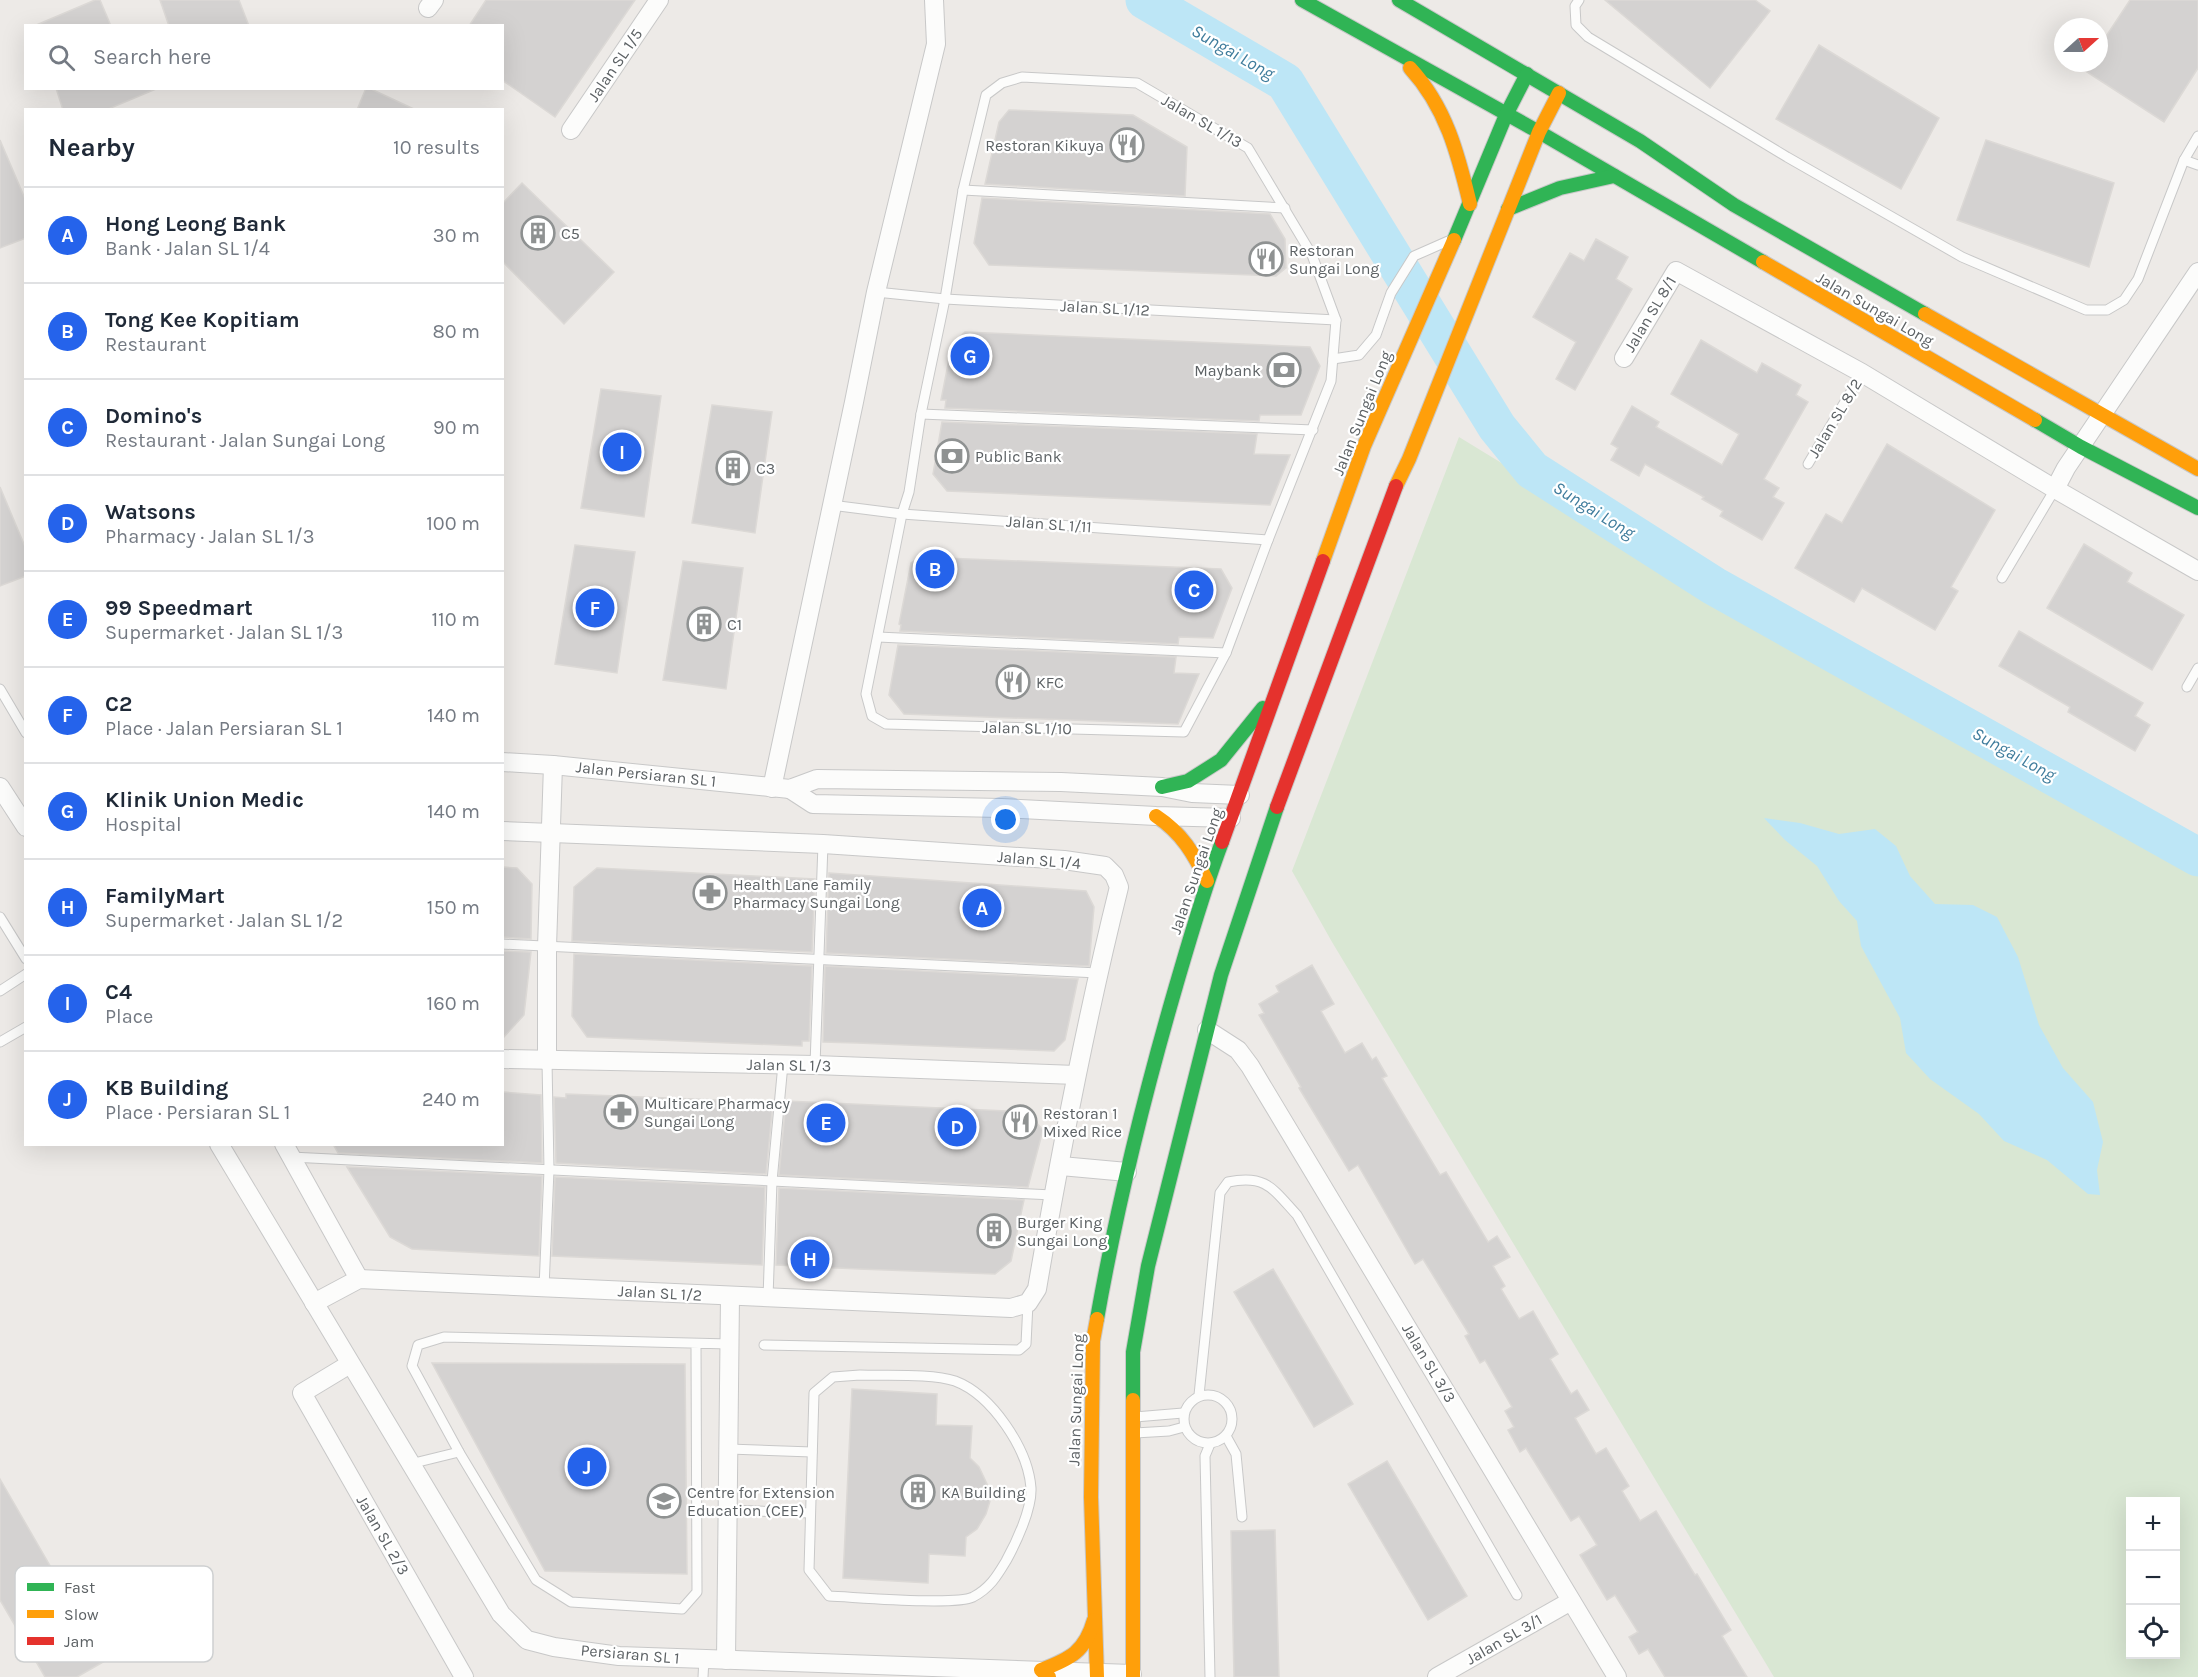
<!DOCTYPE html>
<meta charset="utf-8">
<style>
body{margin:0;font-family:Karla,sans-serif;background:#f6f6f7;color:#1f2937}
.controls{position:absolute;right:18px;bottom:18px;display:grid;overflow:hidden;border-radius:0px;box-shadow:0 6px 24px #0002}
.controls button{width:54px;height:54px;display:grid;place-items:center;padding:0;border:0;border-bottom:2px solid #e0e1e3;background:#fff;color:#1f2937;font:30px sans-serif}
.compass{position:absolute;left:2054px;top:18px;width:54px;height:54px;border-radius:50%;background:#fff;box-shadow:0 6px 24px #0002;rotate:69deg}
.you{position:absolute;left:1006px;top:820px;width:21px;height:21px;margin:-15px;border:4px solid #fff;border-radius:50%;background:#1a73e8;box-shadow:0 0 0 9px #1a73e833}
.badge{display:grid;place-items:center;width:39px;height:39px;border-radius:50%;background:#2563eb;color:#fff;font-size:20px;font-weight:700}
.pin{position:absolute;translate:-50% -50%;border:3px solid #fff;box-shadow:0 2px 6px #0006}
.list{margin:0;padding:0;list-style:none}
h2{display:flex;justify-content:space-between;align-items:center;height:78px;margin:0;padding:0 24px;font-size:26px}
h2 small{font-size:20px;font-weight:400;color:#747a83}
.list li{display:grid;grid-template-columns:39px 1fr auto;gap:18px;align-items:center;box-sizing:border-box;height:96px;padding:0 24px;border-top:2px solid #e0e1e3}
.list b{display:block;font-size:22px;white-space:nowrap}
.list p{margin:0;font-size:20px;white-space:nowrap;color:#747a83}
.list em{font-size:20px;font-style:normal;color:#747a83}
.icon{flex:none;width:33px;height:33px;fill:none;stroke:currentColor;stroke-width:2;stroke-linecap:round;stroke-linejoin:round}
.map{position:relative;flex:none;width:2198px;height:1677px;overflow:hidden}
.search{position:absolute;background:#fff;box-shadow:0 6px 24px #0002;left:24px;top:24px;width:480px;height:66px;display:flex;align-items:center;gap:15px;box-sizing:border-box;padding:0 21px;border-radius:0px;color:#747a83;font-size:22px}
.panel{position:absolute;background:#fff;box-shadow:0 6px 24px #0002;left:24px;top:108px;width:480px;height:1038px;border-radius:0px}
.map>svg:first-child{display:block}
.green{fill:#d9e7d3;fill-rule:evenodd}
.water{fill:#bde6f6}
.lines{fill:none;stroke-linecap:round;stroke-linejoin:round}
.river{stroke:#bde6f6;stroke-width:39}
.building{fill:#d4d2d1;stroke:#dcd9d6;stroke-width:1.5}
.lane-casing{stroke:#c8c8c8;stroke-width:11}
.street-casing{stroke:#c8c8c8;stroke-width:20}
.fast-casing{stroke:#c8c8c8;stroke-width:16}
.slow-casing{stroke:#c8c8c8;stroke-width:16}
.jam-casing{stroke:#c8c8c8;stroke-width:16}
.lane{stroke:#fcfcfb;stroke-width:9}
.street{stroke:#fcfcfb;stroke-width:18}
.fast{stroke:#30b455;stroke-width:14}
.slow{stroke:#ff9f0a;stroke-width:14}
.jam{stroke:#e5322d;stroke-width:14}
.labels{text-anchor:middle;dominant-baseline:central;stroke-width:4.5;stroke-linejoin:round;paint-order:stroke}
.street-label{font-size:16px;fill:#5d6265;stroke:#fff}
.poi-label{font-size:16px;fill:#5d6265;stroke:#fff;text-anchor:start}
.water-label{font-size:18px;font-style:italic;fill:#3f7c9c;stroke:#fff}
.key{fill:#fff;stroke:#ced0d1;stroke-width:1.5}
.key-label{font-size:16px;fill:#5d6265}
</style>
<div class="map">
<svg width="2198" height="1677" viewBox="0 0 2198 1677">
<rect width="100%" height="100%" fill="#edeae7"/>
<path class="green" d="M1459 437 1755 618 2198 870V1677H1774L1332 942 1292 871ZM2130 1502H2176V1654H2130Z"/>
<path class="water" d="M1764 818 1800 823 1839 834 1875 829 1896 846 1910 876 1935 904 1973 905 1997 917 2018 957 2039 1025 2063 1068 2093 1102 2103 1142 2097 1170 2100 1195 2088 1194 2047 1160 2004 1141 1979 1114 1930 1079 1906 1053 1900 1018 1861 946 1857 921 1839 901 1817 866 1785 840Z"/>
<g class="lines">
<path class="river" d="M1145 0 1285 82 1497 427 1532 470 1714 586 2198 857"/>
</g>
<g class="building">
<path d="M95 0H100L111 26H34Z"/>
<path d="M160 0H239L249 26H169Z"/>
<path d="M486 0H635L555 117 502 80V26H469Z"/>
<path d="M1605 0H1755L1770 11 1710 88Z"/>
<path d="M2130 0H2198V68L2164 122 2073 63H2099V47Z"/>
<path d="M1819 45 1939 118 1901 189 1776 119Z"/>
<path d="M56 88H156V89L106 110H63Z"/>
<path d="M366 88H369L416 110H357Z"/>
<path d="M1009 110 1133 115 1187 147 1185 196 985 184 999 122Z"/>
<path d="M0 140 26 201V238L0 248Z"/>
<path d="M1986 140 2114 183 2089 267 1957 220Z"/>
<path d="M522 183 614 272 564 324 502 261V204Z"/>
<path d="M982 198 1270 214 1285 239 1286 268 1276 276 989 265 974 243Z"/>
<path d="M1596 239 1628 257 1616 279 1632 289 1575 390 1556 379 1576 342 1533 317 1570 253 1584 261Z"/>
<path d="M965 332 1310 347 1320 366 1301 415H1260L1259 421 945 408 946 400H941L952 344Z"/>
<path d="M1701 340 1757 373 1762 363 1801 385 1796 395 1808 402 1764 479 1779 488 1773 497 1784 503 1762 540 1720 516 1723 511 1702 499 1704 497 1645 464 1639 476 1611 460 1618 448 1611 444 1632 406 1659 422 1656 427 1722 465 1739 434 1671 394Z"/>
<path d="M601 389 661 396 644 517 581 508Z"/>
<path d="M712 405 772 412 755 533 692 523Z"/>
<path d="M942 422 1257 434 1254 454 1290 455 1270 505 947 491 933 474Z"/>
<path d="M1887 444 1995 510 1951 587 1958 591 1935 630 1862 588 1854 602 1795 568 1826 514 1842 523Z"/>
<path d="M0 487 26 549V576L0 586Z"/>
<path d="M2084 544 2132 573 2127 582 2184 615 2152 670 2047 608Z"/>
<path d="M575 545 635 552 617 673 555 664Z"/>
<path d="M920 557 1221 569 1232 588 1213 638 1179 637 1178 644 900 631 901 625 899 624 911 563Z"/>
<path d="M683 561 743 568 726 689 663 680Z"/>
<path d="M2019 631 2143 703 2135 716 2150 725 2135 751 2068 712 2070 707 1999 666Z"/>
<path d="M898 645 1176 657 1174 673 1199 674 1178 724 904 714 889 695Z"/>
<path d="M502 867 517 868 532 884 531 939 502 937Z"/>
<path d="M597 868 815 879 812 952 572 941 574 887Z"/>
<path d="M829 873 1086 891 1094 907 1089 966 826 953Z"/>
<path d="M502 951 531 952 524 1015 502 1039Z"/>
<path d="M574 954 812 966 809 1041H802V1046L587 1037 572 1016Z"/>
<path d="M1312 965 1334 1004 1321 1011 1345 1053 1362 1043 1372 1060 1376 1057 1387 1076 1382 1078 1440 1175 1446 1172 1488 1242 1497 1236 1510 1257 1493 1266 1505 1286 1501 1289 1519 1319 1533 1311 1558 1354 1550 1359 1571 1394 1577 1390 1589 1410 1575 1418 1596 1454 1606 1448 1629 1486 1622 1491 1640 1521 1656 1511 1695 1575 1697 1574 1731 1630 1722 1636 1747 1677H1665L1648 1649 1639 1654 1629 1637 1638 1632 1615 1595 1607 1600 1580 1555 1597 1545 1579 1516 1571 1521 1526 1448 1520 1452 1508 1430 1514 1427 1505 1411 1512 1407 1485 1360 1480 1363 1465 1336 1469 1334 1423 1259 1415 1264 1358 1165 1349 1171 1299 1088 1301 1087 1259 1015 1264 1013 1259 1004 1279 992 1276 986Z"/>
<path d="M825 966 1078 979 1065 1040 1054 1051 857 1043 823 1042Z"/>
<path d="M502 1092 541 1095 542 1163 338 1153 333 1144H502Z"/>
<path d="M566 1094 773 1102 766 1174 556 1163 554 1097 566 1098Z"/>
<path d="M786 1101 1027 1112 1043 1130 1028 1187H1026L779 1175Z"/>
<path d="M347 1167 542 1176 539 1256 412 1249 390 1237Z"/>
<path d="M555 1177 765 1187 762 1265 552 1256Z"/>
<path d="M779 1188 1024 1200 1011 1261 995 1274 858 1269 776 1265Z"/>
<path d="M1273 1269 1353 1404 1314 1427 1234 1292Z"/>
<path d="M432 1363 685 1364 687 1574 545 1571Z"/>
<path d="M852 1389 937 1394 936 1425 972 1426 970 1458 979 1467 987 1484 990 1501 986 1514 977 1529 966 1537 965 1556 929 1554 928 1583 843 1578Z"/>
<path d="M1387 1461 1467 1596 1428 1620 1348 1484Z"/>
<path d="M0 1479 105 1661 77 1677H45L0 1600Z"/>
<path d="M1275 1530 1279 1677H1234L1231 1531Z"/>
</g>
<g class="lines">
<g class="lane-casing">
<g id="lane">
<path d="M1579 0 1575 6 1576 25 1588 37 1787 157 1962 257 2086 310H2107L2124 300 2138 279 2184 160 2198 136"/>
<path d="M1022 77 1137 83 1248 148 1312 255 1336 320 1331 381 1268 540 1226 653 1184 732 886 724 872 716 866 694 902 514 909 492 921 414 945 299 963 190 986 95 1002 83Z"/>
<path d="M2184 160 2198 165"/>
<path d="M963 190 1285 208"/>
<path d="M876 292 945 299 1336 320"/>
<path d="M1333 359 1359 355 1376 335 1391 293 1414 256 1448 241"/>
<path d="M921 414 1313 430"/>
<path d="M1808 464 1862 373"/>
<path d="M831 505 902 514 1268 540"/>
<path d="M2002 578 2055 489"/>
<path d="M878 637 1226 653"/>
<path d="M2187 687 2198 668"/>
<path d="M0 689 26 733"/>
<path d="M0 917 26 959"/>
<path d="M502 944 1098 973"/>
<path d="M0 991 26 974"/>
<path d="M0 1042 26 1027"/>
<path d="M815 1065 823 844"/>
<path d="M291 1157 1053 1195"/>
<path d="M544 1288 549 1170 547 1061"/>
<path d="M768 1298 772 1181 783 1064"/>
<path d="M696 1345 697 1592 682 1609 571 1602 536 1580 459 1452 412 1366 418 1345 444 1337 730 1344"/>
<path d="M764 1345 1019 1350 1026 1344 1028 1303"/>
<path d="M860 1375C886 1376 932 1373 955 1381 992 1395 1028 1449 1031 1488 1032 1509 1016 1543 1006 1561 997 1576 990 1588 973 1597 955 1606 855 1597 829 1596L809 1570 814 1393 833 1377Z"/>
<circle cx="1208" cy="1419" r="24"/>
<path d="M1199 1395 1220 1193 1228 1182C1266 1174 1273 1189 1297 1215L1517 1595"/>
<path d="M1135 1417 1183 1413"/>
<path d="M1135 1433 1169 1431 1184 1427"/>
<path d="M1226 1436 1236 1454 1242 1517"/>
<path d="M729 1449 812 1452"/>
<path d="M410 1464 459 1452"/>
<path d="M729 1510 810 1513"/>
<path d="M703 1677 704 1659"/>
<path d="M1210 1677 1205 1456 1210 1444"/>
</g>
</g>
<g class="street-casing">
<g id="street">
<path d="M428 8 434 0"/>
<path d="M571 130 659 0"/>
<path d="M1624 358 1676 271 1862 373 2055 489 2198 571"/>
<path d="M2055 489 2066 468 2198 272"/>
<path d="M502 762 553 765 790 789 817 779 1061 782 1162 787 1192 793 1240 795"/>
<path d="M0 787 26 827"/>
<path d="M772 788 854 402 876 292 936 44 934 0"/>
<path d="M790 789 813 804 1001 808 1156 816 1231 818"/>
<path d="M1207 1030 1238 1050 1250 1066 1617 1677"/>
<path d="M502 1059 815 1065 1076 1075"/>
<path d="M547 1061V947L553 765"/>
<path d="M219 1144 501 1614 527 1640 554 1647 619 1656 1132 1674"/>
<path d="M284 1144 359 1279"/>
<path d="M1061 1166 1127 1172"/>
<path d="M314 1303 359 1279 1011 1308 1028 1303 1037 1289C1060 1154 1086 1020 1119 887L1114 875 1105 866 1064 860 823 844 502 831"/>
<path d="M350 1364 302 1393 464 1677"/>
<path d="M726 1660 730 1296"/>
<path d="M1437 1677 1571 1601"/>
</g>
</g>
<g class="fast-casing">
<g id="fast">
<path d="M1302 0 1539 132 1763 262"/>
<path d="M1399 0 1640 141 1734 205 1925 314"/>
<path d="M1508 209 1560 188 1614 176"/>
<path d="M1454 240 1506 115 1527 74"/>
<path d="M2035 420 2081 447 2198 508"/>
<path d="M1162 787 1188 781 1221 760 1263 708"/>
<path d="M1097 1319C1117 1206 1144 1096 1176 986 1190 938 1204 889 1222 842"/>
<path d="M1133 1400V1352L1148 1266 1221 975 1277 807"/>
</g>
</g>
<g class="slow-casing">
<g id="slow">
<path d="M1410 68C1446 107 1458 154 1470 204"/>
<path d="M1763 262 2035 420"/>
<path d="M1925 314 2198 469"/>
<path d="M1396 486 1409 459 1539 132 1559 93"/>
<path d="M1323 561 1364 446 1454 240"/>
<path d="M1156 816C1182 833 1194 854 1207 881"/>
<path d="M1097 1319 1093 1341 1091 1497 1097 1677"/>
<path d="M1133 1400V1677"/>
<path d="M1049 1677 1041 1670C1070 1659 1085 1652 1094 1620"/>
</g>
</g>
<g class="jam-casing">
<g id="jam">
<path d="M1277 807 1396 486"/>
<path d="M1222 842 1323 561"/>
</g>
</g>
<use href="#lane" class="lane"/>
<use href="#street" class="street"/>
<use href="#fast" class="fast"/>
<use href="#slow" class="slow"/>
<use href="#jam" class="jam"/>
</g>
<defs>
<g id="restaurant-ring" transform="scale(1.725)"><circle r="9.5" fill="#fff" stroke="#8f9292" stroke-width="1.5"/><path d="M-5-6h1v4h1v-4h1v4h1v-4h1v5L-1.5 .5V6h-2V.5L-5-1ZM5-6V6H3V1.5H1.5Q1.5-4 5-6Z" fill="#8f9292"/></g>
<g id="building-ring" transform="scale(1.725)"><circle r="9.5" fill="#fff" stroke="#8f9292" stroke-width="1.5"/><path d="M-4-6H4V6H1V3H-1V6H-4ZM-2.5-4.3h1.7v1.8h-1.7ZM.8-4.3h1.7v1.8H.8ZM-2.5-1h1.7V.8h-1.7ZM.8-1h1.7V.8H.8Z" fill="#8f9292"/></g>
<g id="bank-ring" transform="scale(1.725)"><circle r="9.5" fill="#fff" stroke="#8f9292" stroke-width="1.5"/><path d="M-6-4H6V4H-6ZM0-2.3a2.3 2.3 0 1 0 0 4.6a2.3 2.3 0 1 0 0-4.6Z" fill="#8f9292"/></g>
<g id="pharmacy-ring" transform="scale(1.725)"><circle r="9.5" fill="#fff" stroke="#8f9292" stroke-width="1.5"/><path d="M-2-6h4v4h4v4h-4v4h-4v-4h-4v-4h4Z" fill="#8f9292"/></g>
<g id="university-ring" transform="scale(1.725)"><circle r="9.5" fill="#fff" stroke="#8f9292" stroke-width="1.5"/><path d="M0-5L7-2L0 1L-7-2ZM-4 1L0 2.5L4 1V4Q0 6-4 4Z" fill="#8f9292"/></g>
</defs>
<g fill-rule="evenodd">
<use href="#restaurant-ring" x="1127" y="145"/>
<use href="#building-ring" x="538" y="233"/>
<use href="#restaurant-ring" x="1266" y="259"/>
<use href="#bank-ring" x="1284" y="370"/>
<use href="#bank-ring" x="952" y="456"/>
<use href="#building-ring" x="733" y="468"/>
<use href="#building-ring" x="704" y="624"/>
<use href="#restaurant-ring" x="1013" y="682"/>
<use href="#pharmacy-ring" x="710" y="893"/>
<use href="#pharmacy-ring" x="621" y="1112"/>
<use href="#restaurant-ring" x="1020" y="1122"/>
<use href="#building-ring" x="994" y="1231"/>
<use href="#building-ring" x="918" y="1492"/>
<use href="#university-ring" x="664" y="1501"/>
</g>
<g class="labels">
<g class="street-label">
<text transform="translate(615 65) rotate(-56)">Jalan SL 1/5</text>
<text transform="translate(1202 121) rotate(30)">Jalan SL 1/13</text>
<text transform="translate(1105 308) rotate(3)">Jalan SL 1/12</text>
<text transform="translate(1875 309) rotate(30)">Jalan Sungai Long</text>
<text transform="translate(1650 314) rotate(-59)">Jalan SL 8/1</text>
<text transform="translate(1362 413) rotate(-68)">Jalan Sungai Long</text>
<text transform="translate(1835 418) rotate(-59)">Jalan SL 8/2</text>
<text transform="translate(1049 524) rotate(4)">Jalan SL 1/11</text>
<text transform="translate(1027 728) rotate(1)">Jalan SL 1/10</text>
<text transform="translate(646 774) rotate(6)">Jalan Persiaran SL 1</text>
<text transform="translate(1039 860) rotate(5)">Jalan SL 1/4</text>
<text transform="translate(1196 871) rotate(-71)">Jalan Sungai Long</text>
<text transform="translate(789 1065) rotate(1)">Jalan SL 1/3</text>
<text transform="translate(660 1293) rotate(3)">Jalan SL 1/2</text>
<text transform="translate(1429 1363) rotate(59)">Jalan SL 3/3</text>
<text transform="translate(1076 1400) rotate(-88)">Jalan Sungai Long</text>
<text transform="translate(383 1535) rotate(60)">Jalan SL 2/3</text>
<text transform="translate(1504 1639) rotate(-30)">Jalan SL 3/1</text>
<text transform="translate(630 1654) rotate(5)">Persiaran SL 1</text>
</g>
<g class="poi-label">
<text x="1104" y="145" text-anchor="end">Restoran Kikuya</text>
<text x="561" y="233">C5</text>
<text x="1289" y="250">Restoran<tspan x="1289" dy="18">Sungai Long</tspan></text>
<text x="1261" y="370" text-anchor="end">Maybank</text>
<text x="975" y="456">Public Bank</text>
<text x="756" y="468">C3</text>
<text x="727" y="624">C1</text>
<text x="1036" y="682">KFC</text>
<text x="733" y="884">Health Lane Family<tspan x="733" dy="18">Pharmacy Sungai Long</tspan></text>
<text x="644" y="1103">Multicare Pharmacy<tspan x="644" dy="18">Sungai Long</tspan></text>
<text x="1043" y="1113">Restoran 1<tspan x="1043" dy="18">Mixed Rice</tspan></text>
<text x="1017" y="1222">Burger King<tspan x="1017" dy="18">Sungai Long</tspan></text>
<text x="687" y="1492">Centre for Extension<tspan x="687" dy="18">Education (CEE)</tspan></text>
<text x="941" y="1492">KA Building</text>
</g>
<g class="water-label">
<text transform="translate(1233 52) rotate(30)">Sungai Long</text>
<text transform="translate(1594 510) rotate(32)">Sungai Long</text>
<text transform="translate(2014 754) rotate(29)">Sungai Long</text>
</g>
</g>
<rect x="15" y="1566" width="198" height="96" rx="9" class="key"/>
<rect x="27" y="1583" width="27" height="8" fill="#30b455"/>
<rect x="27" y="1610" width="27" height="8" fill="#ff9f0a"/>
<rect x="27" y="1637" width="27" height="8" fill="#e5322d"/>
<g class="key-label">
<text x="64" y="1593">Fast</text>
<text x="64" y="1620">Slow</text>
<text x="64" y="1647">Jam</text>
</g>
</svg>
<div class="controls">
<button>+</button>
<button>−</button>
<button><svg class="icon" aria-label="locate" viewBox="0 0 24 24"><circle cx="12" cy="12" r="6"/><path d="M12 2v4M12 18v4M2 12h4M18 12h4"/></svg></button>
</div>
<svg class="compass" viewBox="-18 -18 36 36"><path d="M0-13l5 13h-10z" fill="#e53935"/><path d="M0 13l5-13h-10z" fill="#747a83"/></svg>
<div class="you"></div>
<div class="pin badge" style="left:982px;top:908px">A</div>
<div class="pin badge" style="left:935px;top:569px">B</div>
<div class="pin badge" style="left:1194px;top:590px">C</div>
<div class="pin badge" style="left:957px;top:1127px">D</div>
<div class="pin badge" style="left:826px;top:1123px">E</div>
<div class="pin badge" style="left:595px;top:608px">F</div>
<div class="pin badge" style="left:970px;top:356px">G</div>
<div class="pin badge" style="left:810px;top:1259px">H</div>
<div class="pin badge" style="left:622px;top:452px">I</div>
<div class="pin badge" style="left:587px;top:1467px">J</div>
<div class="search"><svg class="icon" aria-label="search" viewBox="0 0 24 24"><circle cx="10" cy="10" r="6"/><path d="M15 15l6 6"/></svg>Search here</div>
<section class="panel">
<h2>Nearby<small>10 results</small></h2>
<ul class="list">
<li><span class="badge">A</span><div><b>Hong Leong Bank</b><p>Bank · Jalan SL 1/4</p></div><em>30 m</em></li>
<li><span class="badge">B</span><div><b>Tong Kee Kopitiam</b><p>Restaurant</p></div><em>80 m</em></li>
<li><span class="badge">C</span><div><b>Domino's</b><p>Restaurant · Jalan Sungai Long</p></div><em>90 m</em></li>
<li><span class="badge">D</span><div><b>Watsons</b><p>Pharmacy · Jalan SL 1/3</p></div><em>100 m</em></li>
<li><span class="badge">E</span><div><b>99 Speedmart</b><p>Supermarket · Jalan SL 1/3</p></div><em>110 m</em></li>
<li><span class="badge">F</span><div><b>C2</b><p>Place · Jalan Persiaran SL 1</p></div><em>140 m</em></li>
<li><span class="badge">G</span><div><b>Klinik Union Medic</b><p>Hospital</p></div><em>140 m</em></li>
<li><span class="badge">H</span><div><b>FamilyMart</b><p>Supermarket · Jalan SL 1/2</p></div><em>150 m</em></li>
<li><span class="badge">I</span><div><b>C4</b><p>Place</p></div><em>160 m</em></li>
<li><span class="badge">J</span><div><b>KB Building</b><p>Place · Persiaran SL 1</p></div><em>240 m</em></li>
</ul>
</section>
</div>
